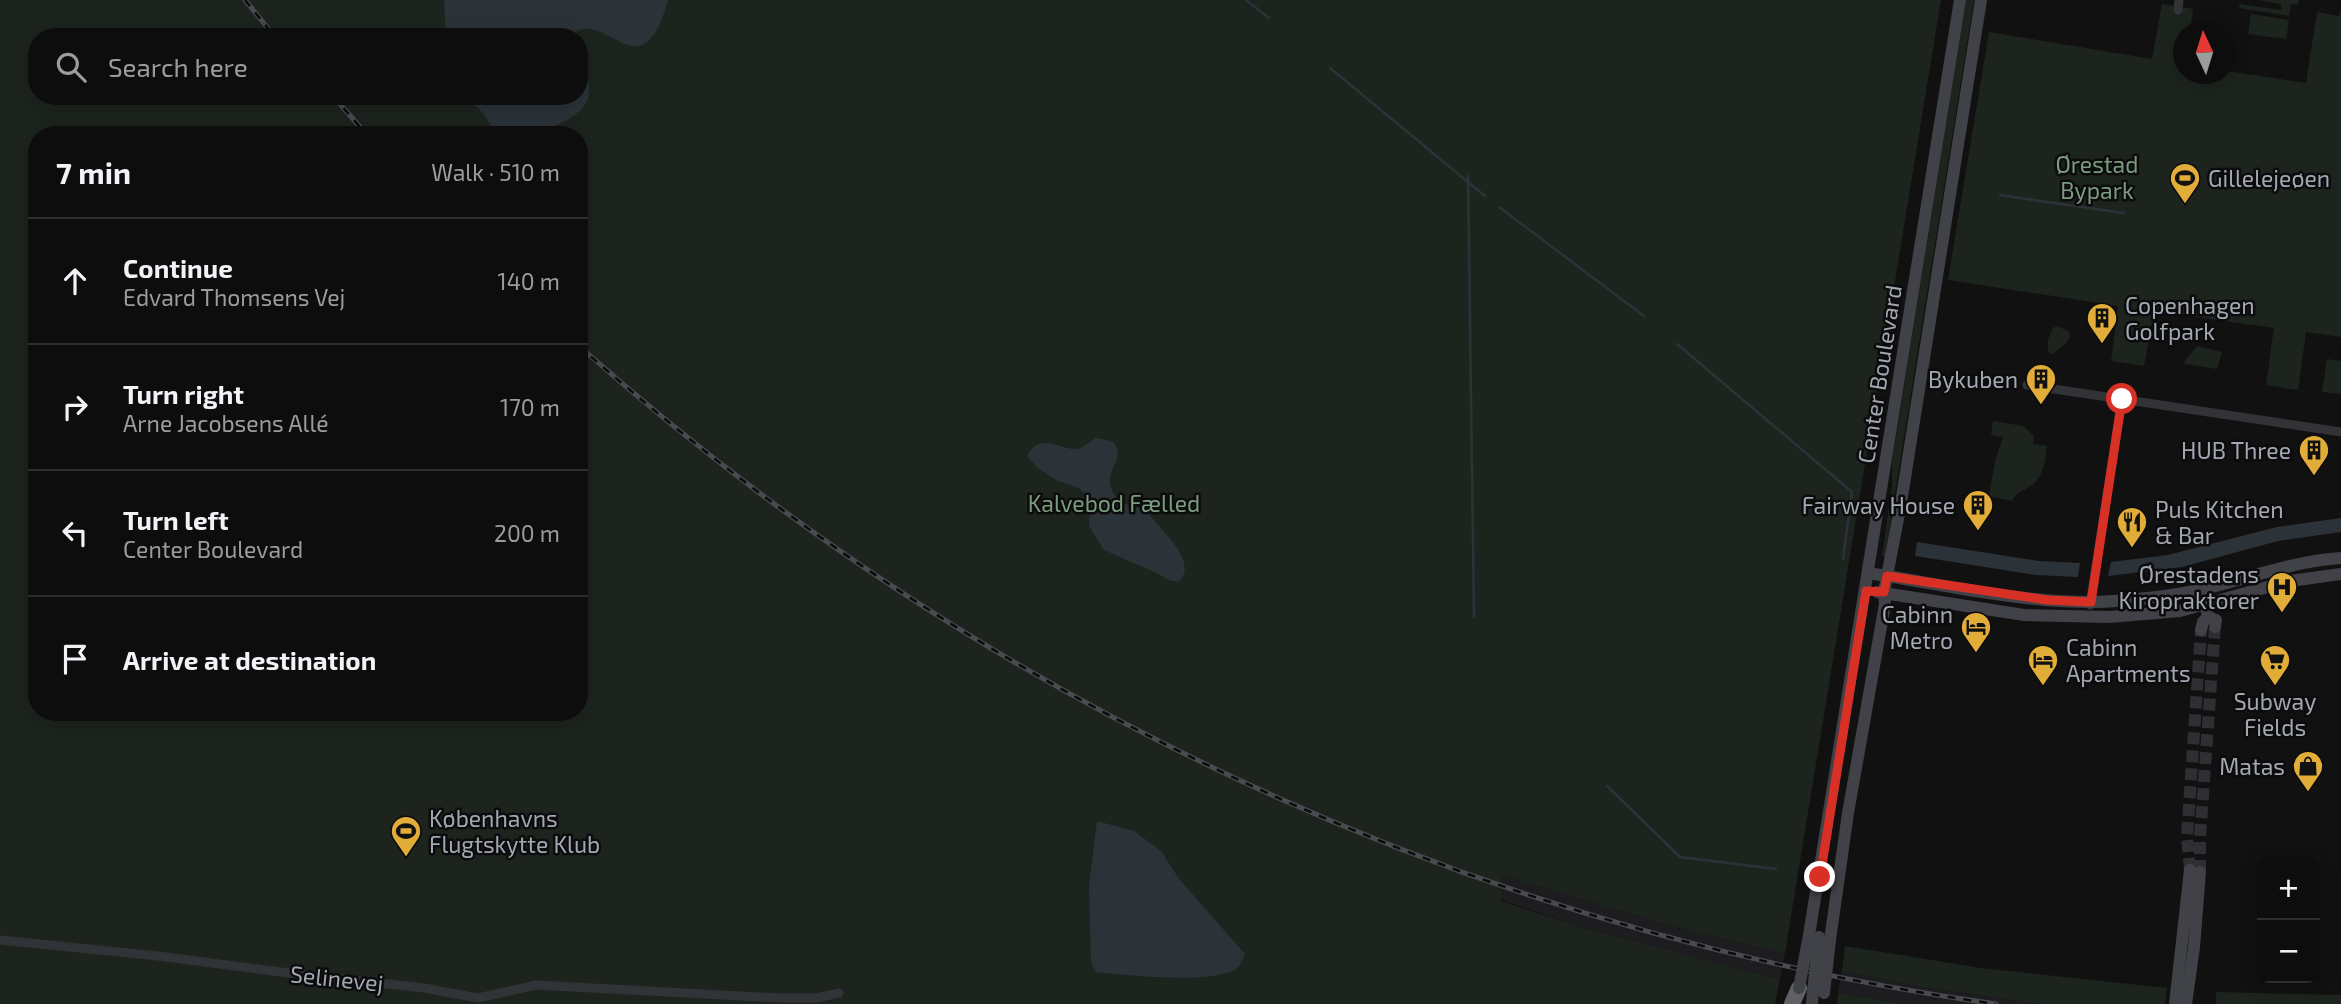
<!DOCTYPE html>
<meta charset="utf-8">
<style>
body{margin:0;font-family:"Exo 2",sans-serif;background:#1b1b1c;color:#f1f3f6}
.controls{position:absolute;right:21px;bottom:21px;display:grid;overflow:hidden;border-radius:14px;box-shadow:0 4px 18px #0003}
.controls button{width:63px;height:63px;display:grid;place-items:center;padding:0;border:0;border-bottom:2px solid #2d2d2e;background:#0d0d0e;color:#f1f3f6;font:35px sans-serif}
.compass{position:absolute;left:2173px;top:21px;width:63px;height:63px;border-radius:50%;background:#0d0d0e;box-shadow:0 4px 18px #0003;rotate:356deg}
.stop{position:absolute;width:21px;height:21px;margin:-16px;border:5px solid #d93025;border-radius:50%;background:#fff}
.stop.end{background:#d93025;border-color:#fff;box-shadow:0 2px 7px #0008}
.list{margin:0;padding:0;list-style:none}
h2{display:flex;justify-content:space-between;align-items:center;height:91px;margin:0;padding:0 28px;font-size:30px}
h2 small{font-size:23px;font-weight:400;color:#9a9c9e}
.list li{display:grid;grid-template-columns:46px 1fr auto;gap:21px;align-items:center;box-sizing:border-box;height:126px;padding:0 28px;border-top:2px solid #2d2d2e}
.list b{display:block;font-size:26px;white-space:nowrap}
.list p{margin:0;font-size:23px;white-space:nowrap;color:#9a9c9e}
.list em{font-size:23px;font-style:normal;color:#9a9c9e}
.icon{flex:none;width:38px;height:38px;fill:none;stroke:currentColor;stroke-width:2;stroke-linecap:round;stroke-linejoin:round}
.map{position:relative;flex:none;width:2341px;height:1004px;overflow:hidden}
.search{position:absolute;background:#0d0d0e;box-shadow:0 4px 18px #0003;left:28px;top:28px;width:560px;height:77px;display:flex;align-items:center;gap:18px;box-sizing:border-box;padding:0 24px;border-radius:28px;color:#9a9c9e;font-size:26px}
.panel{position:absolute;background:#0d0d0e;box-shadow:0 4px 18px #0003;left:28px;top:126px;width:560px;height:595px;border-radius:28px}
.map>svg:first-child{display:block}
.built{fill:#1d1d1f}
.green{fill:#1d241e;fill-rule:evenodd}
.water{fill:#2b3339}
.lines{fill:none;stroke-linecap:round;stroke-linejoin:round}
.stream{stroke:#2b3339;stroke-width:2.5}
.secondary-tunnel{stroke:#2e2f32;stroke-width:12;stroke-dasharray:12 6;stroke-linecap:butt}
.street{stroke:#323337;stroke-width:9}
.secondary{stroke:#404247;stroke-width:12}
.highway{stroke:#5f6167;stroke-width:16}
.rail-casing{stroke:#494b50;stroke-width:5}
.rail{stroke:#0c0c0d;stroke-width:2.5;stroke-dasharray:8;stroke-linecap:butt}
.secondary-bridge{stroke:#404247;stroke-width:12}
.route{stroke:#d93025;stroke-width:9}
.labels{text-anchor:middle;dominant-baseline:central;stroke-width:5;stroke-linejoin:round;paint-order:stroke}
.park-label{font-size:23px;fill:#7b9b7e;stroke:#0c0c0d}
.poi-label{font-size:23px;fill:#a3a7b2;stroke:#0c0c0d;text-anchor:end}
.street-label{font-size:23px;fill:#a3a7b2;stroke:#0c0c0d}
</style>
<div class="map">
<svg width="2341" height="1004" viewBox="0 0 2341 1004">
<rect width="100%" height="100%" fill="#111112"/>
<g class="built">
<path d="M1501 875 1688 931 1785 953 1780 979 1587 929 1501 900Z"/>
<path d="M1842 971 1911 985 2038 1004H1904L1838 993Z"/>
</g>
<g class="green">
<path d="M0 0H1941L1785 953 1688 931 1501 875V901L1587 929 1780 979 1775 1004H0ZM37 37H579V96H37ZM37 135H579V712H37Z"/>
<path d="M1966 0H1974L1885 556H1882L1892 486V462Z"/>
<path d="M2257 0H2299L2298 5 2291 4 2289 16 2239 8 2240 4 2281 10V4Z"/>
<path d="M2162 4 2193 9 2190 31 2184 32V74H2226V71L2306 83 2317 12 2339 16 2341 9V337L2306 332 2298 390 2266 385 2274 328 2154 311 2144 366 2111 361 2118 306 1948 280 1989 32 2152 59Z"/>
<path d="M2251 14 2289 20 2286 39 2248 34Z"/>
<path d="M2057 326 2068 331 2070 336 2066 343 2053 354 2048 352V340L2053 328Z"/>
<path d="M2197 346 2222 352 2217 369 2185 364 2184 362Z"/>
<path d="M2327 359 2341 361V394L2322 392Z"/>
<path d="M1993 421 2023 426 2034 436 2033 444 2047 446C2045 462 2044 478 2029 487 2021 493 2017 491 2012 501L1989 496 1995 461 2003 437 1991 435Z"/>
<path d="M1845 946 1981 968 2167 988 2165 1004H2038L1911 985 1842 971Z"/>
<path d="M2216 992 2341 995V1004H2216Z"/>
<path d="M1838 993 1904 1004H1837Z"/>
</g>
<g class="water">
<path d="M444 0H668C643 92 609 15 577 31L575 37H446Z"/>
<path d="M579 51C584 66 592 83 588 98 582 123 519 143 497 131 490 127 486 116 480 110 474 105 468 102 463 96H579Z"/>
<path d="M1096 438 1112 441C1125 456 1112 463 1110 478 1108 497 1127 508 1144 508 1155 525 1202 562 1178 582L1168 580 1159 574 1104 550 1089 526 1090 507 1087 496 1079 488 1058 481 1038 468 1028 457V454C1040 433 1057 448 1075 449 1082 449 1090 442 1096 438Z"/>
<path d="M2341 518V532L2278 541 2182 567 2108 576 2111 562 2168 555 2277 527Z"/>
<path d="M1917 542 2039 561 2080 563 2078 577 2036 575 1915 556Z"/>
<path d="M1097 821 1134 831 1161 851 1179 879 1245 954C1243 958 1241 965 1237 968 1216 985 1124 975 1096 972L1091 962 1089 886Z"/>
</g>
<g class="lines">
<g class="stream">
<path d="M1246 0 1269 18"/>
<path d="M1330 68 1485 196"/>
<path d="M1468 176 1474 617"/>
<path d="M2000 195 2124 213"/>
<path d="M1499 207 1644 316"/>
<path d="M1677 344 1852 492 1843 559"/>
<path d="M1607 786 1680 857 1776 869"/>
</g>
<g class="secondary-tunnel">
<path d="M2190 870 2187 836 2201 630"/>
<path d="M2200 872V837L2215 627"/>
</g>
<g class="street">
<path d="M2178 10 2179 0"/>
<path d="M2027 385 2341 432"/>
<path d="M2090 605 2122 399"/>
<path d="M0 940 158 956 281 972 424 988 478 998 536 985 779 998H816L839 993"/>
</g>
<g class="secondary">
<path d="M1868 573C1940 584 2017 602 2090 602 2114 602 2140 599 2164 596 2224 589 2280 562 2341 558"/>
<path d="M1877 592 2024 615 2109 617 2180 611 2290 581 2341 574"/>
<path d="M2208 599 2206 605 2208 617 2216 620 2215 627"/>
<path d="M2201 630 2203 622 2208 617"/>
<path d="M1809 935 1960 0"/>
<path d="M1830 940 1848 813 1885 604 1884 592 1901 503 1981 0"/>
<path d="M1812 1004 1813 991"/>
<path d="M2175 1004 2190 870"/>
<path d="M2186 1004 2194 947 2200 872"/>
</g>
<path class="highway" d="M1792 1004 1799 988"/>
<g class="rail-casing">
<g id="rail">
<path d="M245 0 275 37"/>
<path d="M333 96 367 135"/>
<path d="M579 346C979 700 1467 930 1996 1004"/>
</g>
</g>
<use href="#rail" class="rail"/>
<g class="secondary-bridge">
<path d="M1799 988 1809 935"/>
<path d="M1813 991 1819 937"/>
<path d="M1824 993 1830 940"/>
</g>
</g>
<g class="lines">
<path class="route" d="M1820 877 1866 591 1884 592 1887 576 2047 600 2091 602 2122 399"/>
</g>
<defs>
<g id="stadium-pin" transform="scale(1.575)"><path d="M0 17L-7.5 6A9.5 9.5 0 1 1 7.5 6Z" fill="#e2ac39" stroke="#0c0c0d"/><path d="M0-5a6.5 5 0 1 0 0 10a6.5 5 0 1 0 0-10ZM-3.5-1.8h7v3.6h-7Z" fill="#111"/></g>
<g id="building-pin" transform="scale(1.575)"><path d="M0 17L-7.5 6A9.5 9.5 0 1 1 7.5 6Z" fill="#e2ac39" stroke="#0c0c0d"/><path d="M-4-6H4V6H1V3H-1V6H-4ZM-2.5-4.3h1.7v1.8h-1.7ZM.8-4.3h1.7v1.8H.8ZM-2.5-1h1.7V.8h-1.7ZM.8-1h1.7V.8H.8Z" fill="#111"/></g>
<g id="restaurant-pin" transform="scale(1.575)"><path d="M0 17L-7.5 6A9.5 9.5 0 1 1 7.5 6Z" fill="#e2ac39" stroke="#0c0c0d"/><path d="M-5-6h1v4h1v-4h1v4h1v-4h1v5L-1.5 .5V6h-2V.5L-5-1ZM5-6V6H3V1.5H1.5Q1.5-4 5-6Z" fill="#111"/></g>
<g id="hospital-pin" transform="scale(1.575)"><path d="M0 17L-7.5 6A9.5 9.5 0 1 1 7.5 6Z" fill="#e2ac39" stroke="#0c0c0d"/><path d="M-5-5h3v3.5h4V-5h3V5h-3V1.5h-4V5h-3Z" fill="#111"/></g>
<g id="hotel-pin" transform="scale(1.575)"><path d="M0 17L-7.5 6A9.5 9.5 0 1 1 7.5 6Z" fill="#e2ac39" stroke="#0c0c0d"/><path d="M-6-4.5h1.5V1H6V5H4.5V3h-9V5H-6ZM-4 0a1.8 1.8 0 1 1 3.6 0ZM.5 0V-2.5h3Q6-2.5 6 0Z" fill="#111"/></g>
<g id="supermarket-pin" transform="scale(1.575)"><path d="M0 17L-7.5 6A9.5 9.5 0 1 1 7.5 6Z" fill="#e2ac39" stroke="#0c0c0d"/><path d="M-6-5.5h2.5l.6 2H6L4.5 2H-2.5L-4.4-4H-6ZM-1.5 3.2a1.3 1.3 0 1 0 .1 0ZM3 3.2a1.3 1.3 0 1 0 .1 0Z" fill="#111"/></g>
<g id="shop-pin" transform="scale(1.575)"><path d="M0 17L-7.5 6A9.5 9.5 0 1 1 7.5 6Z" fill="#e2ac39" stroke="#0c0c0d"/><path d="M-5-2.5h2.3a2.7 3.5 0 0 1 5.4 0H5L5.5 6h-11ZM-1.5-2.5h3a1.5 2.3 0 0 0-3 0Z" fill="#111"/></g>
</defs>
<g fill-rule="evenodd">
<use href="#stadium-pin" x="2185" y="178"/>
<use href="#building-pin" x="2102" y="318"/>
<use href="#building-pin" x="2041" y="379"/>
<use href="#building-pin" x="2314" y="450"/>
<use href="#building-pin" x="1978" y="505"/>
<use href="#restaurant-pin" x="2132" y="522"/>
<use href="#hospital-pin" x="2282" y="587"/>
<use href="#hotel-pin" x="1976" y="627"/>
<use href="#hotel-pin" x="2043" y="660"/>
<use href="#supermarket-pin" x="2275" y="660"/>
<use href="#shop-pin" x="2308" y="766"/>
<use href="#stadium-pin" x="406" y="831"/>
</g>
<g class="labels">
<g class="park-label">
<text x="2097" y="164">Ørestad<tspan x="2097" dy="26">Bypark</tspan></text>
<text x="1114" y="503">Kalvebod Fælled</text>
</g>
<g class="poi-label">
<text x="2208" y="178" text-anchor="start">Gillelejeøen</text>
<text x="2125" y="305" text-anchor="start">Copenhagen<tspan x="2125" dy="26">Golfpark</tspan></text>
<text x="2018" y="379">Bykuben</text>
<text x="2291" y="450">HUB Three</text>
<text x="1955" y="505">Fairway House</text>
<text x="2155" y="509" text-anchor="start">Puls Kitchen<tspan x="2155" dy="26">&amp; Bar</tspan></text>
<text x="2259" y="574">Ørestadens<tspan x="2259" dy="26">Kiropraktorer</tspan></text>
<text x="1953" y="614">Cabinn<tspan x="1953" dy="26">Metro</tspan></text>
<text x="2066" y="647" text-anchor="start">Cabinn<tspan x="2066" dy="26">Apartments</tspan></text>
<text x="2275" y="701" text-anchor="middle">Subway<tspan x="2275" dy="26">Fields</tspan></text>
<text x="2285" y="766">Matas</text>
<text x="429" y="818" text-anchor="start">Københavns<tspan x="429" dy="26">Flugtskytte Klub</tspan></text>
</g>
<g class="street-label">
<text transform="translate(1879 374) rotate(-81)">Center Boulevard</text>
<text transform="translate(337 978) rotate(6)">Selinevej</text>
</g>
</g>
</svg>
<div class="controls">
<button>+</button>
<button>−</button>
</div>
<svg class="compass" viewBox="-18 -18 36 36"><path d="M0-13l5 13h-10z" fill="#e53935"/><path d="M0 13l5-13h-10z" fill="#9a9c9e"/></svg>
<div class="stop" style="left:2122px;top:399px"></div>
<div class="stop end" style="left:1820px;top:877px"></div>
<div class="search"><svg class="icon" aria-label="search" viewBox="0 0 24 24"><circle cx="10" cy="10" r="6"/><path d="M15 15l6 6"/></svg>Search here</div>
<section class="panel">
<h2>7 min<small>Walk · 510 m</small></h2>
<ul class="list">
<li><svg class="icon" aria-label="ahead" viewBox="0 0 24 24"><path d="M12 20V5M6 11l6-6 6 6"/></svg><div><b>Continue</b><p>Edvard Thomsens Vej</p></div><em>140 m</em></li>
<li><svg class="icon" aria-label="right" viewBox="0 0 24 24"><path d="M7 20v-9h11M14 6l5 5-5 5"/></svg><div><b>Turn right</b><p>Arne Jacobsens Allé</p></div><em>170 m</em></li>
<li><svg class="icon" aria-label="left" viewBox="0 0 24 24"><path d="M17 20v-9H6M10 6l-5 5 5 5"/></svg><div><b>Turn left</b><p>Center Boulevard</p></div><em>200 m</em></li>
<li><svg class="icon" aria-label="arrive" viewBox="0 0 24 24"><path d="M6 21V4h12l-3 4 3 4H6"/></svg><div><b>Arrive at destination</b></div></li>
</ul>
</section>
</div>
